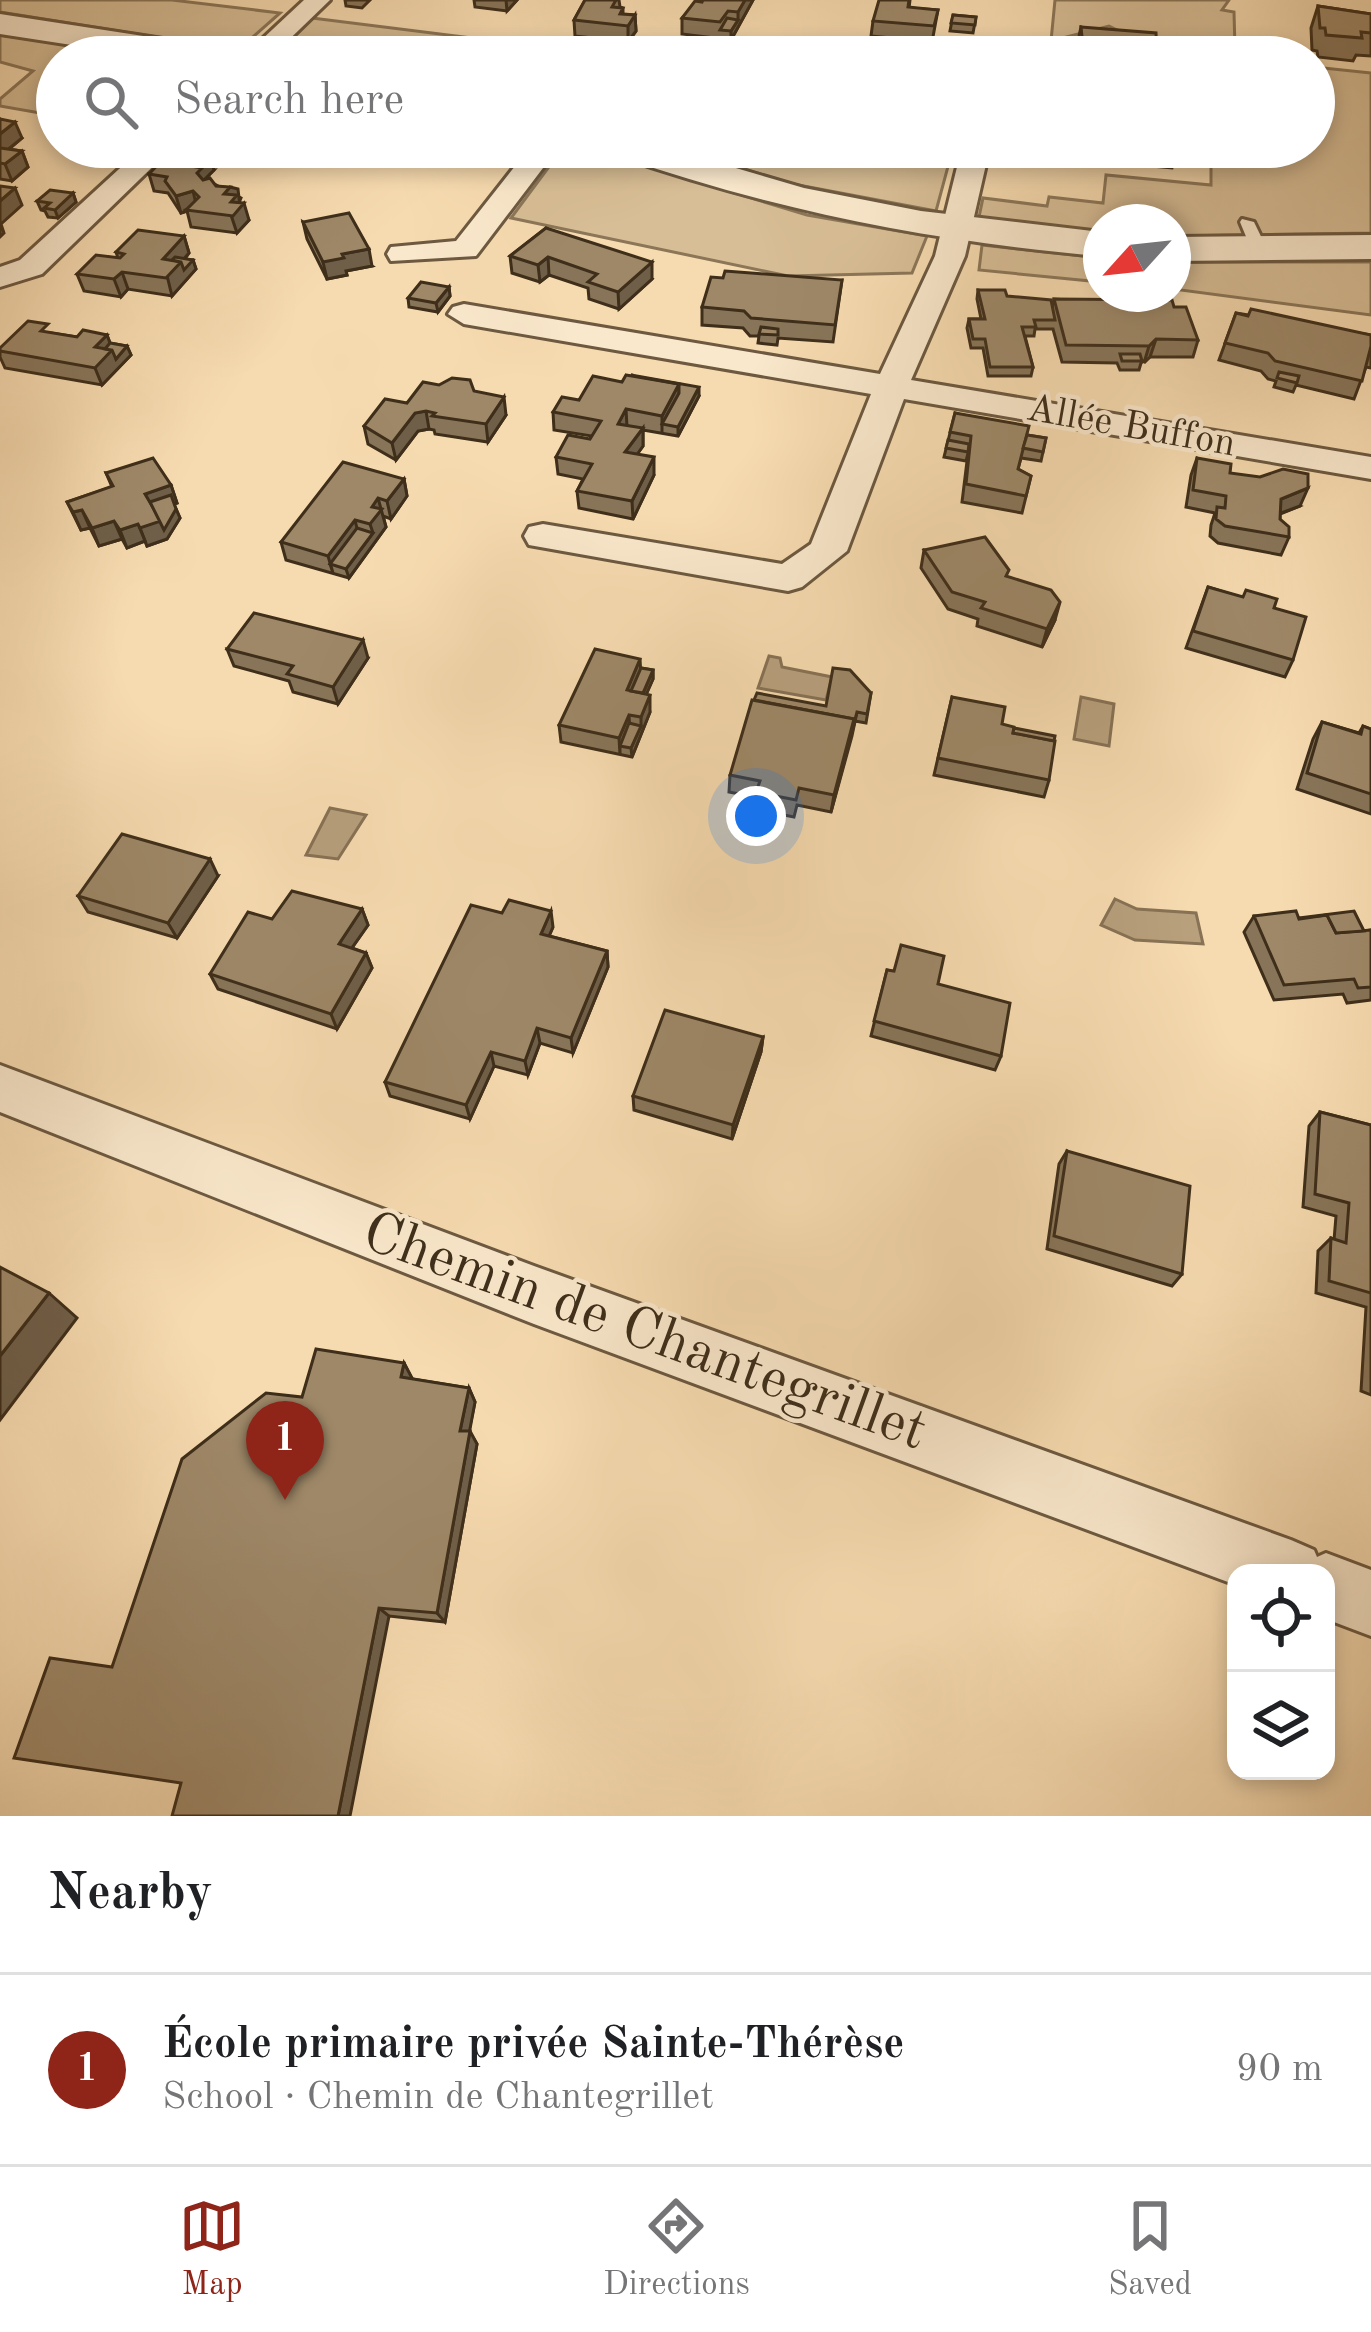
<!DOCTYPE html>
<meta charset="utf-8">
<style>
body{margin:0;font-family:"Old Standard TT",serif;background:#f6f6f6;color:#202124}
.controls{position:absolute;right:36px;bottom:36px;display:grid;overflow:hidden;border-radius:24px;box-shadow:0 6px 18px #0003}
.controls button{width:108px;height:108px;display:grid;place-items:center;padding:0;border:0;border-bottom:3px solid #e0e0e0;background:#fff;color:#202124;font:60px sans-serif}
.compass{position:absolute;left:1083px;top:204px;width:108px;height:108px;border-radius:50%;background:#fff;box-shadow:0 6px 18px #0003;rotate:243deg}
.you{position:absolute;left:756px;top:816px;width:42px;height:42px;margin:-30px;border:9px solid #fff;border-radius:50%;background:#1a73e8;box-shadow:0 0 0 18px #1a73e833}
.badge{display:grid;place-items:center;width:78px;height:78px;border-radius:50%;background:#8f2418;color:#fff;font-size:39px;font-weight:700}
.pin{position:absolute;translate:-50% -99px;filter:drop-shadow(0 3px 6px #0008)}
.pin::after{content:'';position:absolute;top:63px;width:42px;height:36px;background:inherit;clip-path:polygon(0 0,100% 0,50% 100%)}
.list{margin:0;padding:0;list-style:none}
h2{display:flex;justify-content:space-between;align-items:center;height:156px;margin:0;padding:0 48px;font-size:51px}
h2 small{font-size:39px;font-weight:400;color:#757577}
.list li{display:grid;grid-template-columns:78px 1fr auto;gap:36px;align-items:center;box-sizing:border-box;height:192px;padding:0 48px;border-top:3px solid #e0e0e0}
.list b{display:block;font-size:45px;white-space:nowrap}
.list p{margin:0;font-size:39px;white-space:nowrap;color:#757577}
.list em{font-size:39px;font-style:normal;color:#757577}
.icon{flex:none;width:66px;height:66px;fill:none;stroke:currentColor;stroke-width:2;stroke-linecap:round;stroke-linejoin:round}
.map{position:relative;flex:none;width:1371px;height:1816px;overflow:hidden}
.search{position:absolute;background:#fff;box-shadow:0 6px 18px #0003;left:36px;right:36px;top:36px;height:132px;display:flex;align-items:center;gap:30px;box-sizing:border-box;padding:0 42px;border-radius:66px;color:#757577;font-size:45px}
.sheet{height:348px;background:#fff}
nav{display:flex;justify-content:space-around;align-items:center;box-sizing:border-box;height:168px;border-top:3px solid #e0e0e0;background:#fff;font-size:33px;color:#757577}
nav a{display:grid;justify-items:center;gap:6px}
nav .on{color:#8f2418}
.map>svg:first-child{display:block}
.green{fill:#d8be96;stroke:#8b7658;stroke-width:3}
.water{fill:#b8a07d;stroke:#877255;stroke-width:3}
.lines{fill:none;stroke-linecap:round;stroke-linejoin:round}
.service-casing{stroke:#6c5940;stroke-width:6}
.minor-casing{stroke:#6c5940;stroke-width:6}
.tertiary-casing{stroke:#6c5940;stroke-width:6}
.service{fill:#fae8cc;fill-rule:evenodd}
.minor{fill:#fae8cc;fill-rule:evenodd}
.tertiary{fill:#fae8cc;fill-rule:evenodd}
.wall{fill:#887559;stroke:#3e2e1a;stroke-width:3}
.shaded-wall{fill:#6f5f49;stroke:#3e2e1a;stroke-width:3}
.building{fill:#9e8868;stroke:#3e2e1a;stroke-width:3}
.labels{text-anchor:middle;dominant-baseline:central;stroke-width:9;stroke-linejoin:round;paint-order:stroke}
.far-street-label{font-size:39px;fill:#3e2e1a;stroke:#fae8cc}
.near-street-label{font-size:57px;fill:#3e2e1a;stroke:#fae8cc}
</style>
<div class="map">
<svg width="1371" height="1816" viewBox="0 0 1371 1816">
<rect width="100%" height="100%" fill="#f7dbb0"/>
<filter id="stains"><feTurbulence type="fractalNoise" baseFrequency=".00167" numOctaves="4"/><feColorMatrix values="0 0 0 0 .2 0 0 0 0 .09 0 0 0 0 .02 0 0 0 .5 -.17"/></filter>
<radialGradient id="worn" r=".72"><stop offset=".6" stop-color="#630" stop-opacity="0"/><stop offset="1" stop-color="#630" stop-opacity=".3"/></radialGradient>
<g class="green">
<path d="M0 0H172L280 13 238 50 0 12Z"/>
<path d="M1055 0H1229L1222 10 1234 12 1235 49 1250 57H1172L1109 26 1051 41Z"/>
<path d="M312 18 624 57 277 54Z"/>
<path d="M0 35 148 57H57V116L0 106V99L33 71 0 62Z"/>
<path d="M1314 67 1371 73V233L1173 236V222H1101V234L988 223 979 217 983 198 1047 206 1049 197 1103 203 1106 175 1211 185V147H1314Z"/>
<path d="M453 147H582L807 215 927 236 912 273 788 276 511 218 551 164Z"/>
<path d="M672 147H832L950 159 936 211 793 184Z"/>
<path d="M982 245 1101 258V282L979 270Z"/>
<path d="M1173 262H1371V315L1173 289Z"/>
</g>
<g class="water">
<path d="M769 656 780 658 782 667 832 677 826 700 758 688Z"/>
<path d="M1081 697 1114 704 1109 746 1074 739Z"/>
<path d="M330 808 366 815 338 859 306 855Z"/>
<path d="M1115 899 1137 909 1196 913 1203 944 1135 940 1101 925Z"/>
</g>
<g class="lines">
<g class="service-casing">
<path id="service" d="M1242 219 1254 222 1268 251 1265 254 1252 251 1240 222Z"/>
</g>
<g class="minor-casing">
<g id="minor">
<path d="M304 0H330L271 57H243Z"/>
<path d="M143 147H173L42 274 0 287V267L20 260Z"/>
<path d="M530 147H559L476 256 391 261 387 254 391 247 456 241Z"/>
<path d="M962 147H990L965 256 911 380 1371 457V479L904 399 847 551 802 587 788 591 529 545 524 536 529 527 543 524 782 564 811 544 871 394 464 324 448 314 453 307 464 304 880 374 935 256Z"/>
<path d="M0 1065 534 1266 1291 1540 1314 1550 1317 1557 1326 1553 1371 1570V1636L1326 1619V1573H1236V1585L534 1324 0 1112Z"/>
</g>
</g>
<g class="tertiary-casing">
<g id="tertiary">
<path d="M0 14 215 47 232 57H150L0 34Z"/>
<path d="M610 147H664L804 188 921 211 1101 232V256C934 242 773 210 615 155Z"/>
<path d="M1371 235V259L1173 261V237Z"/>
</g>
</g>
<use href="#service" class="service"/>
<use href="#minor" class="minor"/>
<use href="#tertiary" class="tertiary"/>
</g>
<g class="wall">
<path d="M345 0H370L362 8 346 6Z"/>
<path d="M474 0H517L507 11 475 7Z"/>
<path d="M585 0H619L620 7 623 8V14L635 15 636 31 628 42 575 36 574 20Z"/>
<path d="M699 0H753L731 40 682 34V18Z"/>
<path d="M910 0 909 8 938 10 932 42 871 36 873 21Z"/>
<path d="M1318 6 1371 14V56L1356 55 1353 61 1318 57 1317 51 1312 50 1311 28Z"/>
<path d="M953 15 976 17 973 33 950 31Z"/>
<path d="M1081 27 1157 57H1077L1076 49Z"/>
<path d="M0 119 22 138 9 149 22 151 28 167 12 181 0 179Z"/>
<path d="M1063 147H1178L1172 168 1062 158Z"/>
<path d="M214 170 205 179 241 198 239 203 249 220 237 233 191 227 187 211 181 213 168 193 154 191 149 174Z"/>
<path d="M73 193 76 202 58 218 48 217 45 211 41 210 37 201Z"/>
<path d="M303 222 372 266 346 271 347 275 327 279 307 239Z"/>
<path d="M546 228 652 279 619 309 589 299 588 288 549 275 540 282 512 273 510 256Z"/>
<path d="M184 236 189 253 185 259 193 260 196 269 172 296 128 289 121 297 84 291 77 274 118 258 116 252Z"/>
<path d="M842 280 833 342 778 338 777 345 758 343 759 336H750L743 328 702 325V307Z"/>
<path d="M449 287 450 296 438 312 409 307 408 298Z"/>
<path d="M978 290 1052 307 1054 299 1174 307 1198 340 1193 357H1150L1141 363 1139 370H1120L1117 363 1062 362 1053 329H1035L1034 336H1025L1033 367 1031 376H988L983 348H971L967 328 969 319H981L977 299Z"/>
<path d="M1236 313 1371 335V368L1366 367 1354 399 1296 385 1293 392 1274 387 1276 381 1268 379 1261 371 1219 360Z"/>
<path d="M51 333 77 337 107 335 110 343 127 346 131 355 102 385 5 368 0 357V348Z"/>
<path d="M630 376 699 396 678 436 643 430V446L637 454 654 475 633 519 579 508 577 491 583 479 558 474 556 457 590 439 592 436 554 430 553 412 622 382Z"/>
<path d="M474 391 506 415 488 442 435 434 434 430 429 429 418 431 396 460 368 444 364 426 407 403Z"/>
<path d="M955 413 1027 435 1046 438 1041 461 1021 458 1018 469 1031 476 1022 513 962 502 968 453 966 461 944 457Z"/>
<path d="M1197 458 1300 506 1280 514V519L1289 537 1281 555 1218 543 1210 536 1211 525 1215 513 1186 507 1191 475Z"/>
<path d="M106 473 171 485 177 503 174 504 180 518 167 539 147 546 145 541 127 548 122 539 99 546 90 528 81 530 67 502 112 487Z"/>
<path d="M404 479 407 496 391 519 383 516 386 527 349 578 286 560 281 542Z"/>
<path d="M924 550 1007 577 1055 620 1042 647 977 626 978 619 948 609 921 568Z"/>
<path d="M1208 587 1274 608 1293 660 1285 677 1186 648Z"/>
<path d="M227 649 368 658 338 704 293 692 289 681 234 666Z"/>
<path d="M641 668 653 670V679L646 694 650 712 632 757 561 742 559 725Z"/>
<path d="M871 693 866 723 855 721 831 812 797 805 794 817 754 809 755 797 729 792 730 775 826 706Z"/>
<path d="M952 697 1002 724 1049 780 1044 797 934 775Z"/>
<path d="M1322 722 1359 733 1363 726 1371 729V814L1297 789 1313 739Z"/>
<path d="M218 876 177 938 88 912 78 896Z"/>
<path d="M362 909 368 925 352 948 366 953 372 968 337 1029 218 989 210 974 272 919Z"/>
<path d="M1254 916 1299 918 1364 931 1371 930V1000L1347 1003 1343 994 1274 1000 1244 932Z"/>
<path d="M553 927 549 936 607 951 608 967 573 1053 540 1043 528 1075 494 1066 470 1119 390 1096 385 1082Z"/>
<path d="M887 970 938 984 1001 1056 995 1070 871 1036Z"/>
<path d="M763 1037 761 1052 732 1139 634 1110 633 1096Z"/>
<path d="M1320 1112 1371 1125V1395L1361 1391 1366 1307 1316 1293 1318 1251 1331 1238 1334 1240 1336 1216 1303 1207 1309 1126Z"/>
<path d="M1067 1151 1182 1274 1172 1286 1047 1249 1059 1164Z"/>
<path d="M404 1363 412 1379 469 1388 475 1402 469 1431 477 1444 445 1622 389 1616 181 1783 112 1667 302 1397Z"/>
</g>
<g class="shaded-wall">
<path d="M506 0H517L507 11Z"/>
<path d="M745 0H753L731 40V31L738 20V12Z"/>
<path d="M635 15 636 31 628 42V26Z"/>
<path d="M15 122 22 138 0 156V134Z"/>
<path d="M22 151 28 167 12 181 5 164Z"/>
<path d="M209 153 214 170 205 179 202 190 196 167Z"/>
<path d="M230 187 238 189 240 207 244 203 249 220 237 233 224 194Z"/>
<path d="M15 188 22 205 1 224 4 233 0 237V201Z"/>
<path d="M193 191 197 208 186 210 187 211 181 213 176 196Z"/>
<path d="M73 193 76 202 58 218 55 210Z"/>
<path d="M184 236 189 253 181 262 193 260 196 269 172 296 163 259Z"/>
<path d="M369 249 372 266 346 271 347 275 327 279 323 262 342 254Z"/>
<path d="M548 257 549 275 540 282 538 265Z"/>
<path d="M652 262V279L619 309 618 292Z"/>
<path d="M122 272 128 289 121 297 114 279Z"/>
<path d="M449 287 450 296 438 312 436 303Z"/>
<path d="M107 335 116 359 127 346 131 355 102 385 95 368V347Z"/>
<path d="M1156 339 1150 357 1144 363 1149 346Z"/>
<path d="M679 384V402L662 424V433V416Z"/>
<path d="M699 387V396L678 436V427Z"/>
<path d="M504 397 506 415 488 442 486 424Z"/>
<path d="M626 409 627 427 618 424Z"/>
<path d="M426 411 429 429 418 431 396 460 392 443 415 413Z"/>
<path d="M643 428V446L626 470 625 452Z"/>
<path d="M654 457V475L633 519 632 501Z"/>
<path d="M404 479 407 496 391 519 387 501Z"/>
<path d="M171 485 177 503 153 511 145 494Z"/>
<path d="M1308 488 1300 506 1273 516 1281 499Z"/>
<path d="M378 498 386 527 349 578 346 569 373 533 370 524 372 507Z"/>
<path d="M176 509 180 518 167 539 147 546 140 528Z"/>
<path d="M82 510 90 528 81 530 73 512Z"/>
<path d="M355 520 359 537 330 564 333 573 328 556Z"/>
<path d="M114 521 122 539 99 546 92 528Z"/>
<path d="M138 524 145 541 127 548 120 530Z"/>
<path d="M1060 602 1055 620 1042 647 1047 629Z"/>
<path d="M363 640 368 658 338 704 333 687Z"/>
<path d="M640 659 641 676 631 699 627 690Z"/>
<path d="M653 670V679L640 709V701Z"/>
<path d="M650 695V712L632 757 631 748 641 726V717Z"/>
<path d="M857 712 852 736 831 812 834 795Z"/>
<path d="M629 715 630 732 620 746V755L619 738Z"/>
<path d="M210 859 218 876 177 938 168 923Z"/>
<path d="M362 909 368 925 344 959 339 944Z"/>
<path d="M551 911 553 927 543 950 541 934Z"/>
<path d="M607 951 608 967 573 1053 571 1038Z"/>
<path d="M366 953 372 968 337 1029 331 1014Z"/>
<path d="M537 1028 540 1043 528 1075 525 1061Z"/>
<path d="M763 1037 761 1052 732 1139 733 1125Z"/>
<path d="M491 1052 494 1066 470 1119 466 1105Z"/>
<path d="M49 1293 77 1318 0 1420V1356Z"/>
<path d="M404 1363 412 1378 409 1392 401 1377Z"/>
<path d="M469 1388 475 1402 467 1445 460 1431Z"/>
<path d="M470 1431 477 1444 445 1622 437 1613Z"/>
<path d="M379 1608 389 1616 350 1816H338Z"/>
</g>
<g class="building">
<path d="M585 0H616L612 7 623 8 620 14 635 15 628 26 574 20Z"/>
<path d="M703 0H745L738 12 728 11 720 22 682 18 695 1 702 2Z"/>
<path d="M879 0H909L908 7 938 10 934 26 873 21Z"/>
<path d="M1318 6 1371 14V33L1361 32 1362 38 1326 35 1325 28H1320Z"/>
<path d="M953 15 976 17 975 25 951 23Z"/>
<path d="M727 18 738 20 731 31 720 30Z"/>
<path d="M1081 27 1156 33 1157 57H1084Z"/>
<path d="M0 119 15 122 0 134Z"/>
<path d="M0 148 22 151 5 164 0 163Z"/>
<path d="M173 149 209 153 196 167 202 168 197 173 203 180 210 178 216 186 230 187 224 194 237 195 231 202 244 203 233 216 186 210 199 197 193 191 176 196 165 181 167 177 149 174Z"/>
<path d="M0 186 15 188 0 201Z"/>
<path d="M50 190 73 193 55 210 44 208 50 203 37 201Z"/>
<path d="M349 213 369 249 342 254 344 258 323 262 303 222Z"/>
<path d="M546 228 652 262 618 292 588 282 597 274 548 257 538 265 510 256Z"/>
<path d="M138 230 184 236 163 259 181 262 166 278 122 272 114 279 77 274 96 255 120 258 124 254 116 252Z"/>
<path d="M175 257 193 260 184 270 181 262 172 260Z"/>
<path d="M725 271 842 280 835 325 751 318 744 311 702 307 711 277 723 278Z"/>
<path d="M421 282 449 287 436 303 408 298Z"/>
<path d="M978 290H1005L1007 296 1051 300 1055 320H1034L1036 327H1022L1033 367H990L985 339H973L969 319H985Z"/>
<path d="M1054 299 1172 300 1174 307H1186L1198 340 1156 339 1149 346 1066 345Z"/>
<path d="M1251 309 1371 335V346L1362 381 1275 361 1268 353 1225 343 1236 313 1248 316Z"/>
<path d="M28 321 48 324 41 331 77 337 83 330 107 335 95 347 112 350 95 368 0 351V348Z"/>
<path d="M761 327 778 329V335L759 334Z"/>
<path d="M110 343 127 346 116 359 112 350 105 349Z"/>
<path d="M1120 354H1140L1142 361H1122Z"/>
<path d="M1279 372 1299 376 1297 383 1277 378Z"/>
<path d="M626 375 679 384 662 416 626 409 618 424 643 428 625 452 654 457 632 501 577 491 592 464 556 457 568 435 590 439 601 421 553 412 562 397 579 400 593 376 622 382Z"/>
<path d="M631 375 699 387 678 427 662 424 679 393V384Z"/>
<path d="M452 378 470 380 474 391 504 397 486 424 432 416 435 413 426 411 415 413 392 443 364 426 385 399 407 403 423 382 439 385Z"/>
<path d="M955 413 1029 426 1018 469 1031 476 1026 496 966 484 971 436 950 432Z"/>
<path d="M1027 435 1046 438 1043 452 1023 448Z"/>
<path d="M948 440 969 444 968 452 946 448Z"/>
<path d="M153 458 171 485 145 494 161 521 140 528 138 524 120 530 114 521 92 528 82 510 73 512 67 502 113 486 106 473Z"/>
<path d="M1197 458 1231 464 1230 473 1260 477 1283 469 1308 474V488L1281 499 1280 519 1289 527V537L1225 526 1216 519 1217 507 1225 508 1226 496 1193 490Z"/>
<path d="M343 462 404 479 387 501 378 498 372 507 382 509 370 524 355 520 328 556 281 542Z"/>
<path d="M171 495 176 509 164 530 150 502Z"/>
<path d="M357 528 373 533 346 569 330 564Z"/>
<path d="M985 537 1009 570 1006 576 1051 590 1060 602 1047 629 981 608 985 602 952 592 924 550Z"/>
<path d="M1208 587 1243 597 1246 590 1277 599 1274 608 1306 617 1293 660 1193 631Z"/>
<path d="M254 613 363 640 333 687 287 674 293 666 227 649Z"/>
<path d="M595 649 640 659 627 690 650 695 641 717 629 715 619 738 559 725Z"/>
<path d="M641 668 653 670 643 693 631 691Z"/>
<path d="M833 668 850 670 871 693 867 714 857 712 853 727 854 719 754 700 757 693 826 706Z"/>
<path d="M952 697 1005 707 1002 724 1014 727 1013 733 1055 741 1049 780 938 758Z"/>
<path d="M752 700 854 719 834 795 799 788 796 800 756 792 760 781 730 775Z"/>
<path d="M1322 722 1361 734 1363 726 1371 729V794L1307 773Z"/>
<path d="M629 723 641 726 631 748 620 746Z"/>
<path d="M1014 728 1055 736 1054 741 1013 733Z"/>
<path d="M122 834 210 859 168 923 78 896Z"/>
<path d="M292 891 362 909 339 944 366 953 331 1014 210 974 248 912 272 919Z"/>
<path d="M509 900 551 911 541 934 607 951 571 1038 537 1028 525 1061 491 1052 466 1105 385 1082 471 905 502 913Z"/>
<path d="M1296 911 1299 919 1327 915 1336 933 1371 930V987L1358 988 1354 979 1284 985 1254 916Z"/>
<path d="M1354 911 1364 931 1336 933 1327 915 1299 918Z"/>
<path d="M901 945 944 956 938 984 1010 1003 1001 1056 874 1021 887 970 894 971Z"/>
<path d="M665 1010 763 1037 733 1125 633 1096Z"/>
<path d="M1320 1112 1371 1125V1293L1329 1281 1331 1238 1346 1243 1349 1203 1315 1194Z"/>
<path d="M1067 1151 1190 1186 1182 1274 1054 1236Z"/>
<path d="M0 1267 49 1293 0 1356Z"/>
<path d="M316 1349 404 1363 401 1377 469 1388 460 1431H470L437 1613 379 1608 338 1816H172L181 1783 14 1758 50 1658 112 1667 182 1459 266 1393 302 1397Z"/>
</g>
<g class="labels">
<g class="far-street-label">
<text transform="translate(1131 427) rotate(10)">Allée Buffon</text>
</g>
<g class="near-street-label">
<text transform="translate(644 1334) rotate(20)">Chemin de Chantegrillet</text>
</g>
</g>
<rect width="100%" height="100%" filter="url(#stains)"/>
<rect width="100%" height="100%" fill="url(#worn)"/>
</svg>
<div class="controls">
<button><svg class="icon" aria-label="locate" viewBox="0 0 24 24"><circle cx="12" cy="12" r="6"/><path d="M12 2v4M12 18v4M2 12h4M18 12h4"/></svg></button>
<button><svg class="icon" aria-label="layers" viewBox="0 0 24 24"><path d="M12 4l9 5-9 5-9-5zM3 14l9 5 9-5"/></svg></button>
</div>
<svg class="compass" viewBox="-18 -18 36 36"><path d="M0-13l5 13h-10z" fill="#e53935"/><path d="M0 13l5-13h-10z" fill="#757577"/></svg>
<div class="you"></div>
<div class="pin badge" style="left:285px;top:1500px">1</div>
<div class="search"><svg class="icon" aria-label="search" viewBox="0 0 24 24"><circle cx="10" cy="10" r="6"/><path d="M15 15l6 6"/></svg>Search here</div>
</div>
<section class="sheet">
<h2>Nearby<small></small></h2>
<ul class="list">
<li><span class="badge">1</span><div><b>École primaire privée Sainte-Thérèse</b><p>School · Chemin de Chantegrillet</p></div><em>90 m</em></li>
</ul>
</section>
<nav>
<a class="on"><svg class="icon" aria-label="map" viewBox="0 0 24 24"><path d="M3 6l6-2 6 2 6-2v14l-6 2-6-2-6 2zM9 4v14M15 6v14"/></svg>Map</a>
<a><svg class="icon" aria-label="directions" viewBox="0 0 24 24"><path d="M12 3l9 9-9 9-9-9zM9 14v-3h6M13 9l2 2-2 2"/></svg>Directions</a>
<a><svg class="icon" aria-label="saved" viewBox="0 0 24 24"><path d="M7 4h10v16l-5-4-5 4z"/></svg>Saved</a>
</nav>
